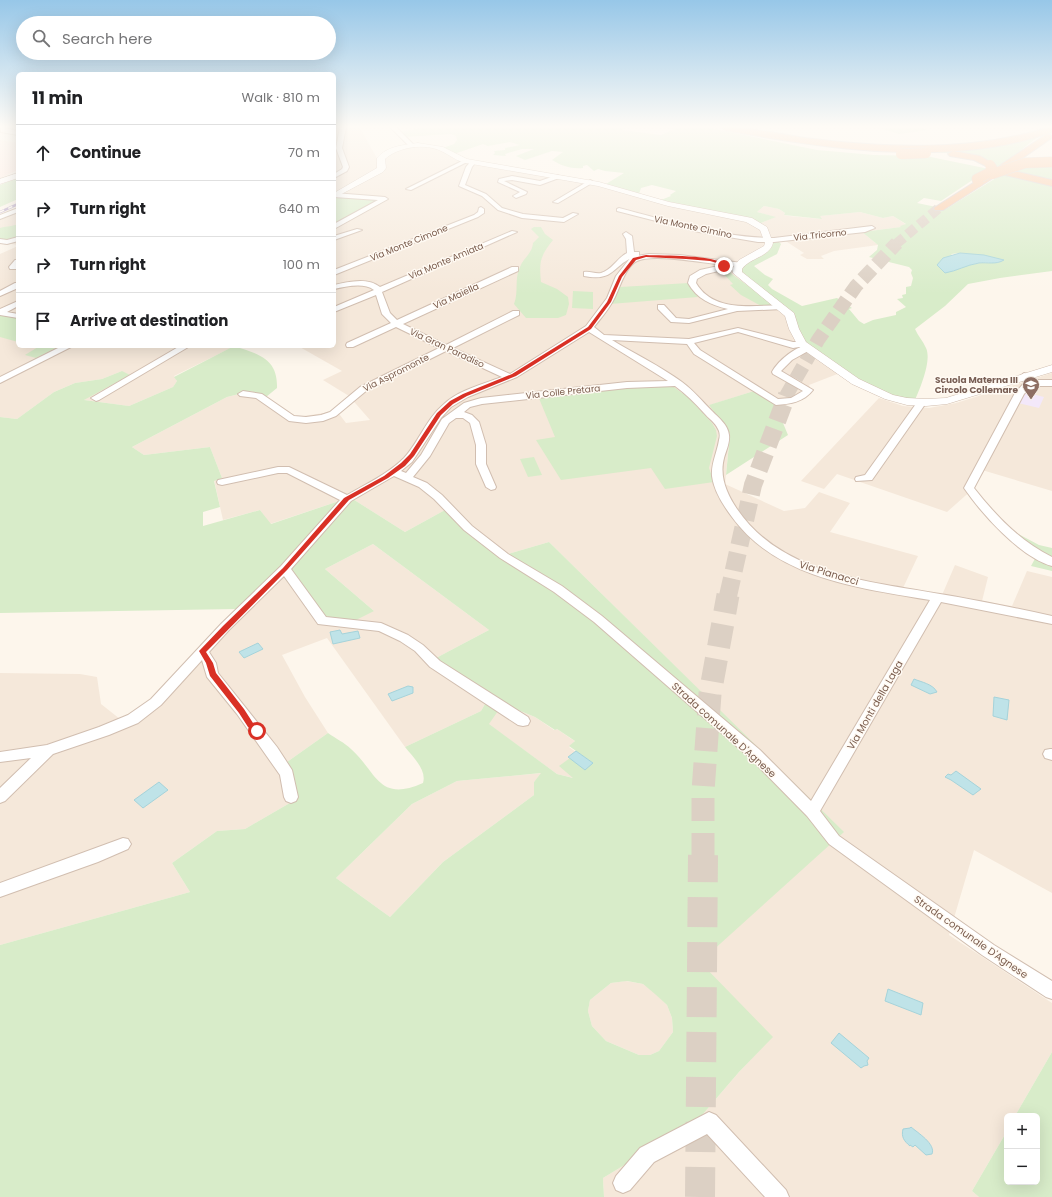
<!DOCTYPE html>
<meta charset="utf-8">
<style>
body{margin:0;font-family:Poppins,sans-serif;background:#f2f2f2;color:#202124}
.controls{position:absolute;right:12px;bottom:12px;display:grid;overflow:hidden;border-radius:6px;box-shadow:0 4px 16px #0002}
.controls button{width:36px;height:36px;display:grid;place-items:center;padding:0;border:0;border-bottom:1px solid #e0e0e0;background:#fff;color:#202124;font:20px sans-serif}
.stop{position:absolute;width:12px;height:12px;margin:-9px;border:3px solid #d93025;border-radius:50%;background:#fff}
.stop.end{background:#d93025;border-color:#fff;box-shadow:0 1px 4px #0008}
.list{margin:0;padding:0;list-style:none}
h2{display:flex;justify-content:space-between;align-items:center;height:52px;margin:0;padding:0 16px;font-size:17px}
h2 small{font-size:13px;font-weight:400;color:#757577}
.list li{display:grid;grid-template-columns:26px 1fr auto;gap:12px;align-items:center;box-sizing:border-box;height:56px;padding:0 16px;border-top:1px solid #e0e0e0}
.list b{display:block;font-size:15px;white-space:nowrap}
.list em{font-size:13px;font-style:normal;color:#757577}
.icon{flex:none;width:22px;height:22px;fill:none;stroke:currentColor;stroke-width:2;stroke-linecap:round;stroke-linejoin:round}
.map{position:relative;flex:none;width:1052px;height:1197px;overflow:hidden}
.search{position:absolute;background:#fff;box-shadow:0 4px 16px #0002;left:16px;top:16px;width:320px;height:44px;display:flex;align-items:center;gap:10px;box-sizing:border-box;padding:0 14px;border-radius:22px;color:#757577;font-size:15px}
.panel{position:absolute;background:#fff;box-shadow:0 4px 16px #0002;left:16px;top:72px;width:320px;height:276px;border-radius:6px}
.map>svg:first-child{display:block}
.residential{fill:#f5e8da}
.commercial{fill:#fde8e0}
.education{fill:#f3e8fa}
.green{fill:#d8ecc9;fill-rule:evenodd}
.water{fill:#bfe3e8;stroke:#a5d3da}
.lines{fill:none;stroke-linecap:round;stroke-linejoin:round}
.trunk-tunnel-far4{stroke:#dcd0c4;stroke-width:10;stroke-dasharray:10 5;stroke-linecap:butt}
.trunk-tunnel-far3{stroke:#dcd0c4;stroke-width:14;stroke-dasharray:14 6;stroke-linecap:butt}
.trunk-tunnel-far2{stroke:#dcd0c4;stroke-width:18;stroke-dasharray:18 8;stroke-linecap:butt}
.trunk-tunnel-far1{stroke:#dcd0c4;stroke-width:23;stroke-dasharray:23 12;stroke-linecap:butt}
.trunk-tunnel{stroke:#dcd0c4;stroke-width:30;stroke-dasharray:30 15;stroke-linecap:butt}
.minor-casing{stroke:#d1beb0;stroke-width:2}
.tertiary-casing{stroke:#d1beb0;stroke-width:1}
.trunk-casing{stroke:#dad1cd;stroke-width:2}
.minor{fill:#fff;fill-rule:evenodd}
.tertiary{fill:#fff;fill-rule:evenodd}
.trunk{fill:#f9c8a4;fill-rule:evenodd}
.rail-casing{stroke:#b9a8c9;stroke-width:2.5}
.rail{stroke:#fffaf3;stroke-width:1.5;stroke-dasharray:4.5;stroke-linecap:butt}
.trunk-bridge-casing{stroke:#dad1cd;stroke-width:11;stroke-linecap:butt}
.trunk-bridge{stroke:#f9c8a4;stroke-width:10}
.route{fill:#d93025}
.labels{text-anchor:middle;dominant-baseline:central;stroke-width:3;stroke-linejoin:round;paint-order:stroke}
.far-street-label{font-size:9px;fill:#7a5c4d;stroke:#fffaf3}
.far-education-label{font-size:9px;font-weight:bold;fill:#785e54;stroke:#fffaf3;text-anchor:end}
.street-label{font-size:10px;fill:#7a5c4d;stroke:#fffaf3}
</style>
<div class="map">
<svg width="1052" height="1197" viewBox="0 0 1052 1197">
<rect width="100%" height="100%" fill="#fdf6ec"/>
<g class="residential">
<path d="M334 127H366L360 128 378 160H383L393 152 410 147 433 148 445 153 456 160 598 185 753 224 761 223 775 217 757 212 764 206 779 209 785 213 784 215 789 216 821 219 819 216 860 212 883 218 893 216 907 225 902 227 862 232 878 245 834 251 821 256 824 259H807L800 255 804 253 784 240 773 243 770 251 746 263 845 371 809 385 811 390 787 403 754 391 710 405 730 434 725 484 784 511 805 508 819 492 850 503 830 532 918 556 903 588 942 595 955 565 988 577 982 601 1012 606 1027 571 1052 577V893L974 850 949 935 1052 1003V1052L1015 1116H1007V1131L972 1191 979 1197H604L603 1178 697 1121 739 1072 772 1037 699 962 843 832 549 542 508 554 445 510 405 532 348 496 342 500 270 524 260 510 223 520 214 480 222 478 210 447 144 455 132 447 227 397 251 391 264 395 297 417 337 411 346 423 370 420 349 396 323 380 342 371 298 346H334V224L385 198 334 194Z"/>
<path d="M18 211V245L0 242V218Z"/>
<path d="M18 246V346H235L174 376 177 381 173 387 129 406 84 400 122 371 102 379 75 383 54 392 17 419 0 417V254Z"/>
<path d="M1052 373V491L982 470 974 488 947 512 837 474 824 489 801 481 879 398 903 406 929 408 956 403Z"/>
<path d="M373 544 489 630 436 658 508 706 535 717 554 730 557 729 570 738 575 741 569 747 604 772 611 787 557 774 488 724 485 704 481 711 405 747 327 638 282 655 305 697 328 733 287 762 294 777 295 800 245 829 217 831 172 863 190 892 0 945V673L80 674 97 677 101 704 120 719 147 702 236 609 278 570 374 611 325 569Z"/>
<path d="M542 773 534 782V795L443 862 390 917 336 878 412 804 457 781Z"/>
<path d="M626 981 643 984 655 993 667 1005 672 1018 673 1032 659 1051 650 1055H639L606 1041 592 1026 588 1011 590 1000 611 983Z"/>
</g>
<path class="commercial" d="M0 140 18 143V170L0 178Z"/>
<path class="education" d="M1024 392 1044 397 1039 408 1018 403Z"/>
<g class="green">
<path d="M428 127C437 127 449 129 457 127H629L622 130 661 135 674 129 660 127H705L817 150 874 155 926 156 989 169 941 201 924 198 917 203 946 209 1004 173 1052 184V271L1000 278 968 284 945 306 915 329C918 336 923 341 926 348 932 360 920 389 915 400L892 396 856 378 804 341 797 325 742 272V267C752 258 769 257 773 243L772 241 777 240 781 244 777 254 754 266 765 275 773 279 768 285 772 289 802 306 837 298 852 308 849 309 859 321 864 324 873 320 896 315V312L906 307 897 299 903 298 902 295 906 294V287L911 286 913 278 911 273 912 270 909 267 869 257 877 250 878 245 862 232 901 227 900 226 906 224 893 216 883 218 860 212 820 216 822 219 784 215 785 213 779 209 764 206 757 212 776 217 761 223 755 221 661 200 671 196 670 195 676 191 652 185 641 188 639 194 606 184 624 173 605 171 598 169 594 171 587 165 583 166V168C571 169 562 166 552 160L563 152 552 151 525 160 516 156 534 149H522L505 154 506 156 493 155 495 153 494 151 505 150V148L520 145 510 142 488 146 483 144 454 154 443 148 454 144 457 140 456 136 451 134 404 137 398 132ZM960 253 996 258 999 263H980L965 266 951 254Z"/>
<path d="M876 127H919L928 130 899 134Z"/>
<path d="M1040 136C1025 145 1014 158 999 167L959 154 932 152Z"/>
<path d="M1052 163V180L1007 171Z"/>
<path d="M18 177V199L0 207V185Z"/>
<path d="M337 197 379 199 381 201 334 224V198Z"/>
<path d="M15 225H18V237L8 240 0 239V228C5 226 10 227 15 225Z"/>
<path d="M534 227H541L545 234 553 240C540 256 539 262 541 282L557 289 568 297 569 304 566 315 558 318H526L514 304C519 292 514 279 520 267 524 257 532 254 533 243L539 237 531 229Z"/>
<path d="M725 269 777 307H763L741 295 730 285 733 284 720 270Z"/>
<path d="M689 283 692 290 698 297 610 304 620 287Z"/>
<path d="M573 291 593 292V309L572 308Z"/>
<path d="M0 315 18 317V342L0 337Z"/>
<path d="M35 346H60L36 358 25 355 38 347Z"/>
<path d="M234 346C258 354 278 358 277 388L266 397 251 391 227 397 132 447 144 455 210 447 222 478 214 481 220 507 203 512V526L260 510 271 524 342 500 348 496 405 532 445 510 508 554 549 542 844 832 700 962 773 1037 739 1072 697 1121 603 1178 604 1197H0V945L190 892 172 863 217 831 245 829 295 800 294 777 287 762 328 733C335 738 345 743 351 749 377 772 378 803 423 783 427 770 413 757 405 747L481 711 485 704 498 711 489 724 557 774 573 778 559 766 570 758 585 770 593 763 569 746 575 741 557 729 555 730 535 717 508 706 436 658 489 630 373 544 325 569 374 611 344 626 320 624 278 570 236 609 0 613V417L17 419 54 392 75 383 102 379 122 371 130 375 84 400 129 406 173 387 177 381 174 377ZM541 773 534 782V795L443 862 390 917 336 878 412 804 457 781ZM627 981 643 984 655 994 667 1005 672 1018 673 1032 659 1051 650 1055H639L606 1041 592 1026 588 1011 590 1000 611 983Z"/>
<path d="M657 385H671L689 398 712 423 716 430 717 436 709 468 714 482 665 489 651 468 561 480 536 440 555 437 538 396Z"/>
<path d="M754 391 775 404 788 435 726 475 730 434 709 405Z"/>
<path d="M534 457 542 475 528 477 520 459Z"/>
<path d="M974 488 1005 527 1039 545 1052 548V571L1031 566 1037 555C1011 537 988 518 970 492Z"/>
<path d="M1052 1052V1197H979L972 1191 1007 1131V1182H1037V1116H1015Z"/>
</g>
<g class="water">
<path d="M960 253 984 255 1004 260C996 265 987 262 979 263 966 265 957 271 945 273L937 265 943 258Z"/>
<path d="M340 630 342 634 358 631 360 638 333 644 330 632Z"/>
<path d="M258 643 263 649 244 658 239 652Z"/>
<path d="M914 679C921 682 933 684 937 692L930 694 911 685Z"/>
<path d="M408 686 413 687V693L392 701 388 694Z"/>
<path d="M994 697 1009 700 1007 720 993 716Z"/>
<path d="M576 751 593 763 585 770 568 757Z"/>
<path d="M956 771 981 789 973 795 951 780 945 777 948 774 951 775Z"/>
<path d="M159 782 168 790 143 808 134 800Z"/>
<path d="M888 989 923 1003 921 1015 885 1001Z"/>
<path d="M839 1033 869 1058 867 1061 868 1065 864 1066 861 1068 831 1043Z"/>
<path d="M911 1127C918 1133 936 1144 932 1154L926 1155 915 1145 913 1147 910 1145V1146C904 1141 901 1137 903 1129L910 1128Z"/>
</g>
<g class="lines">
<path class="trunk-tunnel-far4" d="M896 244 939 208"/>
<path class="trunk-tunnel-far3" d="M786 396 818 340 856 286 897 243"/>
<path class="trunk-tunnel-far2" d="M728 596 753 485 787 395"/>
<path class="trunk-tunnel-far1" d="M703 856V791L710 694 728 595"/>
<path class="trunk-tunnel" d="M700 1197 703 855"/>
<g class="minor-casing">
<g id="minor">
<path d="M0 127 18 131V135L1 132Z"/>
<path d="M340 127H346L342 148 349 167 347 171 334 178V174L342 169 343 167 336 148Z"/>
<path d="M390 127H396L414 145V147H410Z"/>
<path d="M464 160 469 161 411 190 406 189Z"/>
<path d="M471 161 476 162 472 167 465 185 486 194 502 208 523 214 563 218 573 213 578 214 564 222 522 218 498 210 482 196 459 186 466 167Z"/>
<path d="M557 175 559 176V178L540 185 512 180 504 181 527 192 526 194 516 198 513 196 520 192 498 182 499 179 512 176 540 181Z"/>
<path d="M590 180 592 181V183L558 203 553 202Z"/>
<path d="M334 193 385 197 388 199 334 229V224L378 200 334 197Z"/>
<path d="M481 207 484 209V213L478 217 334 275V270L474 215 478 212 479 208Z"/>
<path d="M18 208V212L0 219V215Z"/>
<path d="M619 208C669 221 722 238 774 238L872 226 875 228 865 232 774 242H758L699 232 617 211V209Z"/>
<path d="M357 229 362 230 334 240V236Z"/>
<path d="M512 231 517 232 382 292 390 313 397 320 512 267H518V271L403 324 446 345 513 311H519V315L453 348 510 374 586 326 607 298 616 276 631 257 649 254 680 255 742 263V267L727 266V269L706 274 697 279 696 283C713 312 751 306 780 305H783V309L737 311 689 323 671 322 658 309V305H664L676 318 689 319 728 309C711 305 697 299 688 283L690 276 700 270 723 265C705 263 653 253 637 261 626 266 620 287 615 297 610 308 601 318 594 327L604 335 689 339 738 328 793 342H805L806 344 805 346 793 348 738 332 694 343 700 350 778 399 791 398 803 391 773 374 772 372C777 362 798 343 810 346L811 348 810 350 792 360 781 371 813 390C804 402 790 404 776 405L694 354 687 344 612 340C635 354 660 366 682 382 693 390 702 401 712 411 719 418 728 425 729 435 730 443 726 451 724 458 719 477 727 494 737 509 782 575 868 581 940 594 977 600 1015 608 1052 616V624L941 602 820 811 839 836 994 945 1052 981V999L1046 997 982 955 829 844 807 816 750 758 594 622 554 592 500 558 464 530 434 499 419 487 394 476 351 501 291 569 326 617 381 623 408 635 423 645 440 661 528 717 530 721 528 725 523 726 518 725 430 667 415 651 400 641 379 631 318 624 284 576 229 630 209 652 216 663 218 673 277 747 292 770 298 797 296 801 291 803 286 801 284 797 280 775 237 714 207 677 202 660 161 705 138 723 109 735 53 754 5 801 0 803V788L31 758 0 762V752L47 745 99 727 128 715 151 699 221 624 281 566 340 500 287 473H278L222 485 218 484 217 482 218 480 278 467H289L347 495C366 484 388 474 404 458 419 442 426 419 444 404 459 390 483 384 502 377L446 351 366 391 336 416 323 421 306 423 289 421 256 398 240 396 238 394 243 391 262 394 294 416 306 417 321 415 330 412 360 387 439 348 396 327 353 347H347L346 345 347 343 391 323 382 314 376 295 334 312V307L374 290C363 282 346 287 334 289V285C349 282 367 277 380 287ZM589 332 668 381 627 382 481 398 464 403 442 419 421 455 406 473 401 471 412 462 441 418 451 407 468 397 517 377ZM675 386C686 394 695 403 704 413 708 418 715 422 718 429 720 432 720 437 719 440 717 453 711 463 712 476 714 491 723 505 732 517 777 579 860 588 930 600L811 801 760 750 602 616 562 586 508 554 472 526 442 495 427 483 413 477 430 456 449 423 456 418H463L470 423 476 445V464L486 487 491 490 495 489 496 487 486 464V445L479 422 472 415 464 412 470 407 482 404 627 388Z"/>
<path d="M626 232 632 236 634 252H639V256C613 261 617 283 584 276V272C590 271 595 274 601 273 612 270 617 258 627 253L626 239 623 234Z"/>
<path d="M18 237V241L7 244 0 243V239L7 240Z"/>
<path d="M15 260H18V266L16 269H10L9 267Z"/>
<path d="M15 283H18V288L0 296V291Z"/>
<path d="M18 301V306L7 312 18 314V318L0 315V309Z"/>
<path d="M62 346H73L0 383V377Z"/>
<path d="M180 346H190L99 400 96 401 91 398Z"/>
<path d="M1024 373 1027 374 1032 380H1052V386H1031L1024 394 974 488C996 516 1020 541 1052 557V566C1020 557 982 514 964 488L1015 393 1024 383 1020 376Z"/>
<path d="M921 400 926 403 872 480 856 481 855 479 856 477 865 475 918 401Z"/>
<path d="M1050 749H1052V760L1045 758 1043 754 1045 750Z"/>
<path d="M123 838 128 839 131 844 128 849 98 862 0 897V883Z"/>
<path d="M709 1112 716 1115 786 1190 789 1197H765L707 1134 654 1162 630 1190 623 1193 616 1190 613 1183 616 1176 640 1148Z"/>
</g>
</g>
<g class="tertiary-casing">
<g id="tertiary">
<path d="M418 143 443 147 467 159 599 182 669 202 752 218 767 227 773 243C770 257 749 258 742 269V272L794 313 799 329 806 342 859 379 893 395 907 398 926 399 946 398 1052 365V372L947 404 926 406 907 405 885 399 852 384 798 346 789 329 785 316 733 273 732 269 739 260 764 246 765 243 760 230 746 222 668 206 598 186 466 163C456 161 450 155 441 151 425 143 398 147 385 159L386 168 383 172 334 198V193L377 168V158C387 146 404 145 418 143Z"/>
<path d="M18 173V178L0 184V179Z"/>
</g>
</g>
<g class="trunk-casing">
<g id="trunk">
<path d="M721 127C749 127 777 134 805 138 886 148 971 152 1050 127H1052V132C954 168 825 149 725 130Z"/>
<path d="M1047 134 1050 135 1052 137 1050 139 1008 168H1002L1000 166 1002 164Z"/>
<path d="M953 151 980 156 995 165 990 168 974 160 950 156 948 154Z"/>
<path d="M1005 169 1052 180V186L1001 174 1000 172Z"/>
<path d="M992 171 996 172 997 174 996 176 943 210H935L934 208Z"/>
</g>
</g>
<use href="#minor" class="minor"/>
<use href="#tertiary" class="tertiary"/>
<use href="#trunk" class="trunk"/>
<g class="rail-casing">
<path id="rail" d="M0 212 18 204"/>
</g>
<use href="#rail" class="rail"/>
<g class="trunk-bridge-casing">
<g id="trunk-bridge">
<path d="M901 154 926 153"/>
<path d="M992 174 1025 163 1052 162"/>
<path d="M978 182 977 179 989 173 992 168 990 165"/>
</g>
</g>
<use href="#trunk-bridge" class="trunk-bridge"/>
</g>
<linearGradient id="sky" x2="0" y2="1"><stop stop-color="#97c7e8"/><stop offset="0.43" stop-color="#fefbf6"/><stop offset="1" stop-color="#fefbf6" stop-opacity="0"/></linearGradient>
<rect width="1052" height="294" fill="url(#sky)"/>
<path class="route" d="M646 255C663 256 716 254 726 266L723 267 720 264 710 261 686 259 646 257 636 260 622 277 611 302 591 329 516 376 467 396 453 404 441 415 414 456 405 466 388 478 349 500 287 570 206 652 213 663 216 673 244 709 253 723 261 731 257 734 248 727 239 713 210 676 206 663 199 651 200 650 223 626 283 568 344 498 384 476 401 463 410 454 437 413 450 401 463 394 512 374 588 327 607 302 619 276 633 258Z"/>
<defs>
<g id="school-pin" transform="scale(0.9)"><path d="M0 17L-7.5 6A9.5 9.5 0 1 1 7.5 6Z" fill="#8d6e63" stroke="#fffaf3"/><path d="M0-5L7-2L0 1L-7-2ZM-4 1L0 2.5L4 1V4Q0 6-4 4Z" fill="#fff"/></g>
</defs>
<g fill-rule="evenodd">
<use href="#school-pin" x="1031" y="385"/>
</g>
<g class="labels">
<g class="far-street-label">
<text transform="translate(693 227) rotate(12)">Via Monte Cimino</text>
<text transform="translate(820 235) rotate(-6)">Via Tricorno</text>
<text transform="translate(409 243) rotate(-22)">Via Monte Cimone</text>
<text transform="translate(446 261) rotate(-23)">Via Monte Amiata</text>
<text transform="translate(456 296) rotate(-25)">Via Maiella</text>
<text transform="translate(447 348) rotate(25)">Via Gran Paradiso</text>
<text transform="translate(396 373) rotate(-27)">Via Aspromonte</text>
<text transform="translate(563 392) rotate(-6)">Via Colle Pretara</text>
</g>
<g class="far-education-label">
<text x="1018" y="380">Scuola Materna III<tspan x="1018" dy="10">Circolo Collemare</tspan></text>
</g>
<g class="street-label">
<text transform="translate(829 573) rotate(17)">Via Pianacci</text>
<text transform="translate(875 705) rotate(-60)">Via Monti della Laga</text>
<text transform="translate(724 730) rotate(42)">Strada comunale D'Agnese</text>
<text transform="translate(971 937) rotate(35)">Strada comunale D'Agnese</text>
</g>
</g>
</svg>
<div class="controls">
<button>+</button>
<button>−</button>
</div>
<div class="stop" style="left:257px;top:731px"></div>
<div class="stop end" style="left:724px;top:266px"></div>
<div class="search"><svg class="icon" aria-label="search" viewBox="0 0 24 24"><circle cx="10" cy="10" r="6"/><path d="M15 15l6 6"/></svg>Search here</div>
<section class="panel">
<h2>11 min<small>Walk · 810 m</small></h2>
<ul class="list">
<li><svg class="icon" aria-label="ahead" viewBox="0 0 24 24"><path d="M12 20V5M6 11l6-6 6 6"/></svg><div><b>Continue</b></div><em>70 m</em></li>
<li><svg class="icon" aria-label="right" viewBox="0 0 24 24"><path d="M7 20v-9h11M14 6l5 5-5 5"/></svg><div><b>Turn right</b></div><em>640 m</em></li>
<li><svg class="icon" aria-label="right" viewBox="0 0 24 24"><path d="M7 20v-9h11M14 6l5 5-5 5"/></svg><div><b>Turn right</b></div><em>100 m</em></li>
<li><svg class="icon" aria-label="arrive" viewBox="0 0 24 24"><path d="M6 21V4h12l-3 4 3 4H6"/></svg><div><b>Arrive at destination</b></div></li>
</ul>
</section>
</div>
